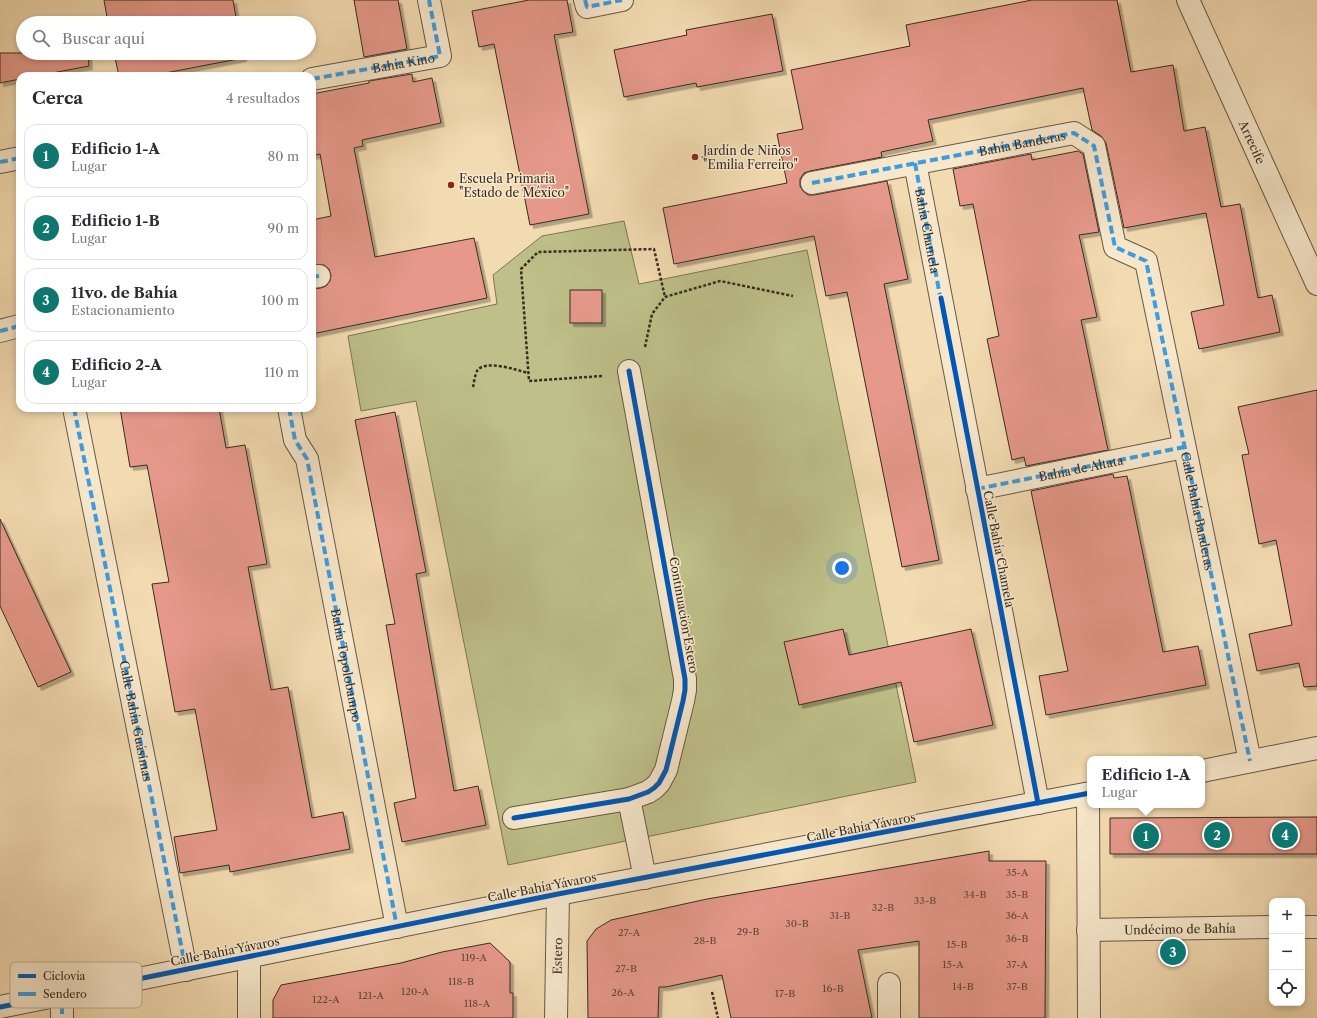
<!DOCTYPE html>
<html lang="es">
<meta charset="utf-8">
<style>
body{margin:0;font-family:"Libre Caslon Text",serif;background:#f2f2f3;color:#2b2b33}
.controls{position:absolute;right:12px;bottom:12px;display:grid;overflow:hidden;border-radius:8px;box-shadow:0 2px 6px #0003}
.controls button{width:36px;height:36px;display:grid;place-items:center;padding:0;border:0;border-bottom:1px solid #e1e1e2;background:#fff;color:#2b2b33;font:20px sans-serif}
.you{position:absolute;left:842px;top:568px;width:14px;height:14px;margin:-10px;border:3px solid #fff;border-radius:50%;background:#1a73e8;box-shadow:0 0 0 6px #1a73e833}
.badge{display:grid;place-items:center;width:26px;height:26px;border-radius:50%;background:#0f766e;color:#fff;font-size:13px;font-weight:700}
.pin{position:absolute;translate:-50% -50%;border:2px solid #fff;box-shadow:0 1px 4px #0006}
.popup{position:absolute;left:1087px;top:756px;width:118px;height:52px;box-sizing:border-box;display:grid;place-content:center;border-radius:8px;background:#fff;filter:drop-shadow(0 1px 3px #0005);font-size:13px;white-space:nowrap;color:#7c7c81}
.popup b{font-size:15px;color:#2b2b33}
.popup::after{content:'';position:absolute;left:50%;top:100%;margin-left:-8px;border:8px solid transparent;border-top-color:#fff}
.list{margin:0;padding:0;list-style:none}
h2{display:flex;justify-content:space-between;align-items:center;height:52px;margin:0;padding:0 16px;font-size:17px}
h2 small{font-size:13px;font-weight:400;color:#7c7c81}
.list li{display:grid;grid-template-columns:26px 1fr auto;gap:12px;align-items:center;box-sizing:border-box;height:64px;margin:0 8px 8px;padding:0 8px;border:1px solid #e1e1e2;border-radius:12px}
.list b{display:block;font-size:15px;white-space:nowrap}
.list p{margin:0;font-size:13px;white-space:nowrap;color:#7c7c81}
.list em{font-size:13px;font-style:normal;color:#7c7c81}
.icon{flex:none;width:22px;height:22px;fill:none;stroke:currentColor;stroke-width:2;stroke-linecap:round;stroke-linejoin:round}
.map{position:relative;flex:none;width:1317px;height:1018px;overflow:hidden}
.search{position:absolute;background:#fff;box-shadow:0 2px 6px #0003;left:16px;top:16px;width:300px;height:44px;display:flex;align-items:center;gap:10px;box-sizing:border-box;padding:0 14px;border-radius:22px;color:#7c7c81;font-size:15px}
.panel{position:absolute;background:#fff;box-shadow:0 2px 6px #0003;left:16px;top:72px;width:300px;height:340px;border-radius:12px}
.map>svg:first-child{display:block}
.green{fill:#bebf89;stroke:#7b7655}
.building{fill:#e6998b;stroke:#382c21;filter:url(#shadow)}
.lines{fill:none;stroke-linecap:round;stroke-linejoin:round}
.street-casing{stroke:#675845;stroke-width:24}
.path{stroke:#382c21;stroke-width:2.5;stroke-dasharray:3 2;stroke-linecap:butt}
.street{stroke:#f7e8cc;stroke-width:22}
.quiet{stroke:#3e9ce0;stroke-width:4;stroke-dasharray:8 4;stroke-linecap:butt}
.cycleway-casing{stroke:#f7e8cc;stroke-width:8}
.cycleway{stroke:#0057b8;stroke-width:5}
.poi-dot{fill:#8f2418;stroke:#f7e8cc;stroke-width:1.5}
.labels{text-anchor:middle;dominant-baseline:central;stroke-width:3;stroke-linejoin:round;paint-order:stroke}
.number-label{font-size:10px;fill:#64473c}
.street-label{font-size:12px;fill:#382c21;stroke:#f7e8cc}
.poi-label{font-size:12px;fill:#382c21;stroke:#f7e8cc;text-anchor:start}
.key{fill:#f7e8cc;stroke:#beb099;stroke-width:1}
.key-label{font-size:11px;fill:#382c21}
</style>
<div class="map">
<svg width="1317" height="1018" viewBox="0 0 1317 1018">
<defs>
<filter id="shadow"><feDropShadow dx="3.5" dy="3.5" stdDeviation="0" flood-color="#0004"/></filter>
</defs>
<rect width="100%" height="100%" fill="#f3dbb1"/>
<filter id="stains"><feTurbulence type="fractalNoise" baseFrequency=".005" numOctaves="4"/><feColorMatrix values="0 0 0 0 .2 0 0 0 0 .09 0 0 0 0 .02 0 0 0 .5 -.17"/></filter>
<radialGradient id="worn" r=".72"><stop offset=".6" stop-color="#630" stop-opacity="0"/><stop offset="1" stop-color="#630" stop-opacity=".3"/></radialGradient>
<path class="green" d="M624 221 639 284 807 250 916 782 508 865 416 401 361 411 348 336 497 304 493 275 542 236Z"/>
<g class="building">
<path d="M104 0H233L237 23H108Z"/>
<path d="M354 0H398L407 49 364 57Z"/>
<path d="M529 0H567L573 32 554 35 589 214 530 225 494 44 479 47 472 11Z"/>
<path d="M1032 0H1117L1131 72 1173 65 1184 131 1205 127 1221 207 1240 204 1258 298 1272 295 1280 332 1199 349 1191 312 1224 305 1206 213 1124 228 1106 143 1101 136 1092 130 1083 88 928 120 933 141 881 152 882 157 810 171 804 173 800 179V186L803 191 808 195H814L887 181 908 279 884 284 939 560 902 567 847 292 826 296 814 236 674 264 663 208 787 183 777 134 803 129 791 70 910 46 906 25Z"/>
<path d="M772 14 783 71 697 87 696 83 624 97 614 50 687 35 686 30Z"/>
<path d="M0 53H88L89 66 36 76H20V79L0 83Z"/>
<path d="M114 53H242L243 58 150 76H119Z"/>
<path d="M412 74 413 82 432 78 441 123 362 140 363 146 354 148 375 257 474 238 487 298 312 334V289L321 288 326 286 330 281 331 275 329 269 324 265 312 264V220L331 216 320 154 312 156V94L369 83V81Z"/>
<path d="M1078 151 1083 154 1099 232 1079 235 1097 317 1081 320 1108 450 1026 466 1024 457 1012 460 987 339 999 336 973 204 960 206 953 169 1031 154 1032 160Z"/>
<rect x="570" y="290" width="32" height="33"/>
<path d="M1317 390V686L1304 687 1299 663 1257 671 1249 634 1292 625 1276 540 1259 544 1242 455 1249 454 1238 407Z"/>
<path d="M120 408H219L226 448 245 445 267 564 248 567 271 690 288 687 312 818 343 812 350 849 230 872 229 865 180 873 174 837 217 830 195 709 175 712 152 584 169 582 147 465 130 467Z"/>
<path d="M395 412 426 572 416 574 454 791 478 786 486 825 402 842 394 803 416 798 386 625 395 624 355 420Z"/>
<path d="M1113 474 1114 478 1127 476 1163 652 1198 646 1206 685 1046 715 1039 676 1068 671 1031 491Z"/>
<path d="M0 519 71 672 38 687 0 606Z"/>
<path d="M843 629 849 655 971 629 993 725 914 742 901 682 799 705 784 642Z"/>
<path d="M1317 817V854H1110V818Z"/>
<path d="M989 851V861H1046L1045 1018H919V941L858 950 872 1018H731L722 975 666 987H659L658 1018H588L587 941 596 929 611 920 707 899Z"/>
<path d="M490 943 510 962V993H513V1018H273V1000L281 985 401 963 442 952Z"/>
</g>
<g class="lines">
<g class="street-casing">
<g id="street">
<path d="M585 0 587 7 622 0"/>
<path id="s1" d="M1188 0 1317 284"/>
<path d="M312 79 440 56 429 0"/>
<path d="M0 162 20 158"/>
<path d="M915 163 1038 803"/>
<path id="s2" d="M812 183 1074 133 1094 146 1115 247 1146 261 1250 761"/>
<path d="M312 277 319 276"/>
<path d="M0 331 19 326 20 327"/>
<path d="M74 408 186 970"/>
<path id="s3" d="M289 408 295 440 307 459 397 927"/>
<path d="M977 489 1184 447"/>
<path d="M1202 771 1317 748"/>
<path d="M1088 794 1089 1018"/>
<path d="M629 799 645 878"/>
<path d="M514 818 629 799 648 792 654 788 659 783 666 770 683 701 685 690V679L629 371"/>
<path d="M1302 927H1317"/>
<path id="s4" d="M1088 930 1272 927"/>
<path d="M889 984V1018"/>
<path d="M62 994V1018"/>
<path d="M0 1007 558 894 1090 793"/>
<path d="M249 1018V957"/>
<path id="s5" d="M556 1018 558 894"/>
</g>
</g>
<g class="path">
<path d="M645 347 652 314 665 297 720 281 793 296"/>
<path d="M602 376 529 381 521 269 538 252 654 249 665 297"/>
<path d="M473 387C474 382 475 375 477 371 484 359 517 370 528 373"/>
<path d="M712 992 718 1018"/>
</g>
<use href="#street" class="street"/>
<g class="quiet">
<path d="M585 0 587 7 622 0"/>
<path id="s6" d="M312 79 440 56 429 0"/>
<path d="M0 162 20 158"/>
<path id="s7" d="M915 163 941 301"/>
<path d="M812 183 1074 133 1094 146 1115 247 1146 261 1250 761"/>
<path d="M312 277 319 276"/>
<path d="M0 331 19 326 20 327"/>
<path id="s8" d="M74 408 186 970"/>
<path d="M289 408 295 440 307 459 397 927"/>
<path id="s9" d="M977 489 1184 447"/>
<path d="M62 994V1018"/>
</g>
<g class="cycleway-casing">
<g id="cycleway">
<path d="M941 298 1038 803"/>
<path d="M514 818 629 799 648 792 654 788 659 783 666 770 683 701 685 690V679L629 371"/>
<path d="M0 1007 558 894 1090 793"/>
</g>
</g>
<use href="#cycleway" class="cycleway"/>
</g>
<g class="poi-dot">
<circle cx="695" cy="157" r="4"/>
<circle cx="451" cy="185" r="4"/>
</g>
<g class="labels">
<g class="number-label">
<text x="1017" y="872">35-A</text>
<text x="975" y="894">34-B</text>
<text x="1017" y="894">35-B</text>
<text x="925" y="900">33-B</text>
<text x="883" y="907">32-B</text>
<text x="840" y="915">31-B</text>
<text x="1017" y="915">36-A</text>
<text x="797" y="923">30-B</text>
<text x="748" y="931">29-B</text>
<text x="629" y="932">27-A</text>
<text x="1017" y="938">36-B</text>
<text x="705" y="940">28-B</text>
<text x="957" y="944">15-B</text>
<text x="474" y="957">119-A</text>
<text x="953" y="964">15-A</text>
<text x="1017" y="964">37-A</text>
<text x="626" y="968">27-B</text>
<text x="461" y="981">118-B</text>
<text x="963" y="986">14-B</text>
<text x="1017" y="986">37-B</text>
<text x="833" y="988">16-B</text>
<text x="415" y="991">120-A</text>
<text x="623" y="992">26-A</text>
<text x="785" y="993">17-B</text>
<text x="371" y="995">121-A</text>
<text x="326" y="999">122-A</text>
<text x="477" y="1003">118-A</text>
</g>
<g class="street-label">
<text stroke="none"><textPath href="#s6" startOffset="93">Bahía Kino</textPath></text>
<text stroke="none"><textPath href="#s1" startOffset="156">Arrecife</textPath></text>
<text stroke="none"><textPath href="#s2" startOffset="214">Bahía Banderas</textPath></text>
<text stroke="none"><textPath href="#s7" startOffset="69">Bahía Chamela</textPath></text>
<text stroke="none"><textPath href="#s9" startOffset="106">Bahía de Altata</textPath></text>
<text stroke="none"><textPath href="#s2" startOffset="683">Calle Bahía Banderas</textPath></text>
<text transform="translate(999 549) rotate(79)">Calle Bahía Chamela</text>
<text transform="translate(684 615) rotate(80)">Continuación Estero</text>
<text stroke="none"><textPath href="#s3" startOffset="265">Bahía Topolobampo</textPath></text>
<text stroke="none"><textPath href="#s8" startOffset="319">Calle Bahía Guásimas</textPath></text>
<text transform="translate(861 827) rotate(-11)">Calle Bahía Yávaros</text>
<text transform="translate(542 887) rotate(-11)">Calle Bahía Yávaros</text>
<text stroke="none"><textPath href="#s4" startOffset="92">Undécimo de Bahía</textPath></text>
<text transform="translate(225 951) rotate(-11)">Calle Bahía Yávaros</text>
<text stroke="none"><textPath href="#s5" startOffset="62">Estero</textPath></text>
</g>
<g class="poi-label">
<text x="703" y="150">Jardín de Niños<tspan x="703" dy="14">"Emilia Ferreiro"</tspan></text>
<text x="459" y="178">Escuela Primaria<tspan x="459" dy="14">"Estado de México"</tspan></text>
</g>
</g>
<rect x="10" y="962" width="132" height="46" rx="6" class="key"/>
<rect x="18" y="974" width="18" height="4" fill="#0057b8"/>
<rect x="18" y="992" width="18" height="4" fill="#3e9ce0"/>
<g class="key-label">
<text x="43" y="980">Ciclovía</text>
<text x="43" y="998">Sendero</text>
</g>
<rect width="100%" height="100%" filter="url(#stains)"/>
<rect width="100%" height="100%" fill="url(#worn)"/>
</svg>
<div class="controls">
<button>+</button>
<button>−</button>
<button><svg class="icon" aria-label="locate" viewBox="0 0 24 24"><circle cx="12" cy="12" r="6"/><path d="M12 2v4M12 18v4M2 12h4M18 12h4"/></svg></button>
</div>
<div class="you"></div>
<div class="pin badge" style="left:1146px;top:836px">1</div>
<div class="popup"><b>Edificio 1-A</b>Lugar</div>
<div class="pin badge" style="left:1217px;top:835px">2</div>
<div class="pin badge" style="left:1173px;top:952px">3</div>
<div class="pin badge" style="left:1285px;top:835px">4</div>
<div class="search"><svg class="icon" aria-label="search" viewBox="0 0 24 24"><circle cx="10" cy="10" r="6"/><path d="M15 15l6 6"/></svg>Buscar aquí</div>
<section class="panel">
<h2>Cerca<small>4 resultados</small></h2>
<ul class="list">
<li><span class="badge">1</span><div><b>Edificio 1-A</b><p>Lugar</p></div><em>80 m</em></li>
<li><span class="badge">2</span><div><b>Edificio 1-B</b><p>Lugar</p></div><em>90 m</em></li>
<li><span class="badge">3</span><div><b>11vo. de Bahía</b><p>Estacionamiento</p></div><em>100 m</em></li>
<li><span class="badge">4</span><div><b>Edificio 2-A</b><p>Lugar</p></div><em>110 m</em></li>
</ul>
</section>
</div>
